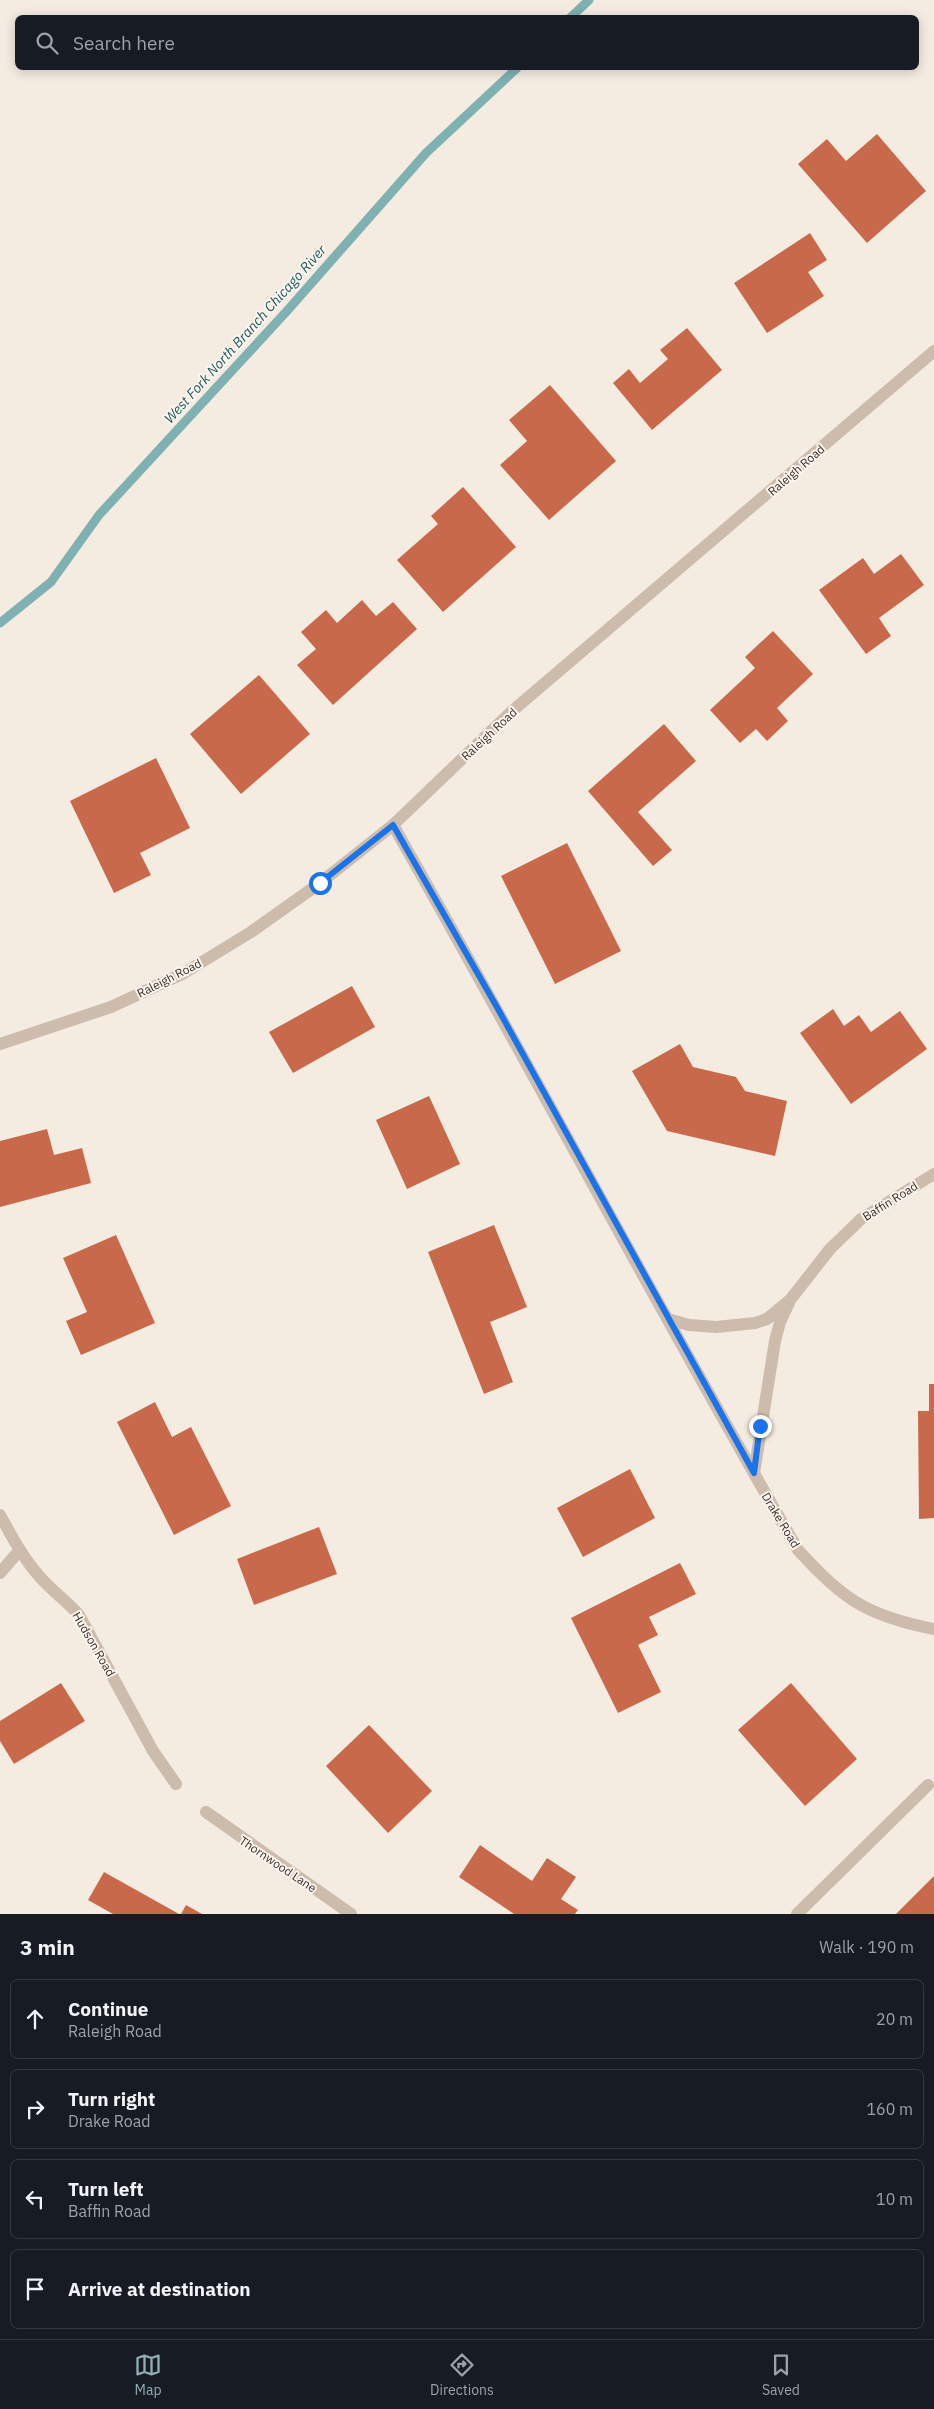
<!DOCTYPE html>
<meta charset="utf-8">
<style>
body{margin:0;font-family:"IBM Plex Sans",sans-serif;background:#20242c;color:#f1f3f6}
.stop{position:absolute;width:15px;height:15px;margin:-11px;border:4px solid #1a73e8;border-radius:50%;background:#fff}
.stop.end{background:#1a73e8;border-color:#fff;box-shadow:0 1px 5px #0008}
.list{margin:0;padding:0;list-style:none}
h2{display:flex;justify-content:space-between;align-items:center;height:65px;margin:0;padding:0 20px;font-size:21px}
h2 small{font-size:16px;font-weight:400;color:#9ea1a6}
.list li{display:grid;grid-template-columns:32px 1fr auto;gap:15px;align-items:center;box-sizing:border-box;height:80px;margin:0 10px 10px;padding:0 10px;border:1px solid #363941;border-radius:8px}
.list b{display:block;font-size:19px;white-space:nowrap}
.list p{margin:0;font-size:16px;white-space:nowrap;color:#9ea1a6}
.list em{font-size:16px;font-style:normal;color:#9ea1a6}
.icon{flex:none;width:28px;height:28px;fill:none;stroke:currentColor;stroke-width:2;stroke-linecap:round;stroke-linejoin:round}
.map{position:relative;flex:none;width:934px;height:1914px;overflow:hidden}
.search{position:absolute;background:#171b24;box-shadow:0 2px 12px #0003;left:15px;right:15px;top:15px;height:55px;display:flex;align-items:center;gap:12px;box-sizing:border-box;padding:0 18px;border-radius:8px;color:#9ea1a6;font-size:19px}
.sheet{height:425px;background:#171b24}
nav{display:flex;justify-content:space-around;align-items:center;box-sizing:border-box;height:70px;border-top:1px solid #363941;background:#171b24;font-size:14px;color:#9ea1a6}
nav a{display:grid;justify-items:center;gap:2px}
nav .on{color:#92aeb2}
.map>svg:first-child{display:block}
.lines{fill:none;stroke-linecap:round;stroke-linejoin:round}
.stream{stroke:#7fb0b2;stroke-width:9}
.building{fill:#c8694b}
.service{stroke:#cdbbac;stroke-width:12}
.minor{stroke:#cdbbac;stroke-width:12}
.route{stroke:#1a73e8;stroke-width:6}
.labels{text-anchor:middle;dominant-baseline:central;stroke-width:4;stroke-linejoin:round;paint-order:stroke}
.street-label{font-size:12px;fill:#3b302b;stroke:#fbf5ee}
.water-label{font-size:14px;font-style:italic;fill:#1f5a5e;stroke:#fbf5ee}
</style>
<div class="map">
<svg width="934" height="1914" viewBox="0 0 934 1914">
<rect width="100%" height="100%" fill="#f4ebe1"/>
<g class="lines">
<g class="stream">
<path d="M570 18 589 0"/>
<path d="M0 623 51 582 99 515 286 312 426 153 517 68"/>
</g>
</g>
<g class="building">
<path d="M877 134 926 191 867 243 798 164 827 139 846 161Z"/>
<path d="M810 233 827 260 808 272 824 296 767 333 734 283Z"/>
<path d="M687 328 722 370 652 430 613 383 629 369 640 383 668 359 660 350Z"/>
<path d="M550 385 616 461 549 520 500 465 527 441 509 420Z"/>
<path d="M463 487 516 547 443 612 397 560 438 524 431 516Z"/>
<path d="M901 554 924 585 879 618 891 636 866 654 819 590 863 558 874 574Z"/>
<path d="M362 600 376 616 393 602 417 629 333 705 297 665 316 649 301 632 326 610 337 623Z"/>
<path d="M773 631 813 674 777 708 788 721 767 741 756 729 740 743 710 710 755 668 745 657Z"/>
<path d="M259 675 310 734 241 794 190 734Z"/>
<path d="M664 724 696 761 638 812 672 850 653 866 588 791Z"/>
<path d="M156 758 190 828 140 853 151 875 114 893 70 801Z"/>
<path d="M567 843 621 951 555 984 501 876Z"/>
<path d="M352 986 375 1027 293 1073 269 1032Z"/>
<path d="M833 1009 844 1026 859 1015 871 1032 900 1011 927 1049 851 1104 800 1033Z"/>
<path d="M680 1044 693 1067 736 1077 745 1091 787 1101 775 1156 667 1131 632 1071Z"/>
<path d="M429 1096 460 1164 407 1189 376 1120Z"/>
<path d="M47 1129 54 1155 82 1148 91 1183 0 1207V1141Z"/>
<path d="M494 1225 527 1307 490 1322 513 1382 484 1394 428 1252Z"/>
<path d="M116 1235 155 1323 81 1355 66 1321 87 1312 63 1258Z"/>
<path d="M929 1384H934V1518L919 1519 918 1411H929Z"/>
<path d="M155 1402 172 1437 191 1427 231 1506 174 1535 117 1422Z"/>
<path d="M630 1469 655 1518 583 1557 557 1508Z"/>
<path d="M319 1527 337 1574 254 1605 237 1559Z"/>
<path d="M680 1563 696 1594 649 1617 658 1635 638 1645 661 1692 618 1713 571 1618Z"/>
<path d="M61 1683 85 1721 14 1764 0 1741V1721Z"/>
<path d="M791 1683 857 1759 805 1806 738 1730Z"/>
<path d="M369 1725 432 1791 388 1833 326 1766Z"/>
<path d="M480 1845 532 1881 547 1858 576 1877 561 1899 578 1910 575 1914H514L459 1877Z"/>
<path d="M104 1872 179 1914H113L88 1900Z"/>
<path d="M934 1876V1914H896Z"/>
<path d="M186 1905 202 1914H181Z"/>
</g>
<g class="lines">
<path class="service" d="M797 1914 928 1785"/>
<g class="minor">
<path d="M393 825C530 1065 659 1311 798 1550 844 1600 867 1616 934 1629"/>
<path d="M0 1044 111 1007 184 973 251 932 320 883 393 825 511 712 934 351"/>
<path d="M668 1319 689 1325 716 1327 755 1323 767 1319 790 1300 830 1249 861 1219 934 1174"/>
<path d="M754 1473 775 1341 780 1322 789 1303"/>
<path d="M0 1515C12 1537 23 1558 40 1577 52 1591 67 1601 79 1615L153 1751 176 1784"/>
<path d="M0 1573 19 1551"/>
<path d="M206 1812 351 1914"/>
</g>
</g>
<g class="lines">
<path class="route" d="M320 883 393 825 498 1009 754 1473 760 1426"/>
</g>
<g class="labels">
<g class="street-label">
<text transform="translate(796 470) rotate(-41)">Raleigh Road</text>
<text transform="translate(489 734) rotate(-43)">Raleigh Road</text>
<text transform="translate(169 978) rotate(-27)">Raleigh Road</text>
<text transform="translate(890 1201) rotate(-32)">Baffin Road</text>
<text transform="translate(781 1520) rotate(59)">Drake Road</text>
<text transform="translate(94 1644) rotate(60)">Hudson Road</text>
<text transform="translate(278 1864) rotate(34)">Thornwood Lane</text>
</g>
<g class="water-label">
<text transform="translate(245 334) rotate(-48)">West Fork North Branch Chicago River</text>
</g>
</g>
</svg>
<div class="stop" style="left:320px;top:883px"></div>
<div class="stop end" style="left:760px;top:1426px"></div>
<div class="search"><svg class="icon" aria-label="search" viewBox="0 0 24 24"><circle cx="10" cy="10" r="6"/><path d="M15 15l6 6"/></svg>Search here</div>
</div>
<section class="sheet">
<h2>3 min<small>Walk · 190 m</small></h2>
<ul class="list">
<li><svg class="icon" aria-label="ahead" viewBox="0 0 24 24"><path d="M12 20V5M6 11l6-6 6 6"/></svg><div><b>Continue</b><p>Raleigh Road</p></div><em>20 m</em></li>
<li><svg class="icon" aria-label="right" viewBox="0 0 24 24"><path d="M7 20v-9h11M14 6l5 5-5 5"/></svg><div><b>Turn right</b><p>Drake Road</p></div><em>160 m</em></li>
<li><svg class="icon" aria-label="left" viewBox="0 0 24 24"><path d="M17 20v-9H6M10 6l-5 5 5 5"/></svg><div><b>Turn left</b><p>Baffin Road</p></div><em>10 m</em></li>
<li><svg class="icon" aria-label="arrive" viewBox="0 0 24 24"><path d="M6 21V4h12l-3 4 3 4H6"/></svg><div><b>Arrive at destination</b></div></li>
</ul>
</section>
<nav>
<a class="on"><svg class="icon" aria-label="map" viewBox="0 0 24 24"><path d="M3 6l6-2 6 2 6-2v14l-6 2-6-2-6 2zM9 4v14M15 6v14"/></svg>Map</a>
<a><svg class="icon" aria-label="directions" viewBox="0 0 24 24"><path d="M12 3l9 9-9 9-9-9zM9 14v-3h6M13 9l2 2-2 2"/></svg>Directions</a>
<a><svg class="icon" aria-label="saved" viewBox="0 0 24 24"><path d="M7 4h10v16l-5-4-5 4z"/></svg>Saved</a>
</nav>
